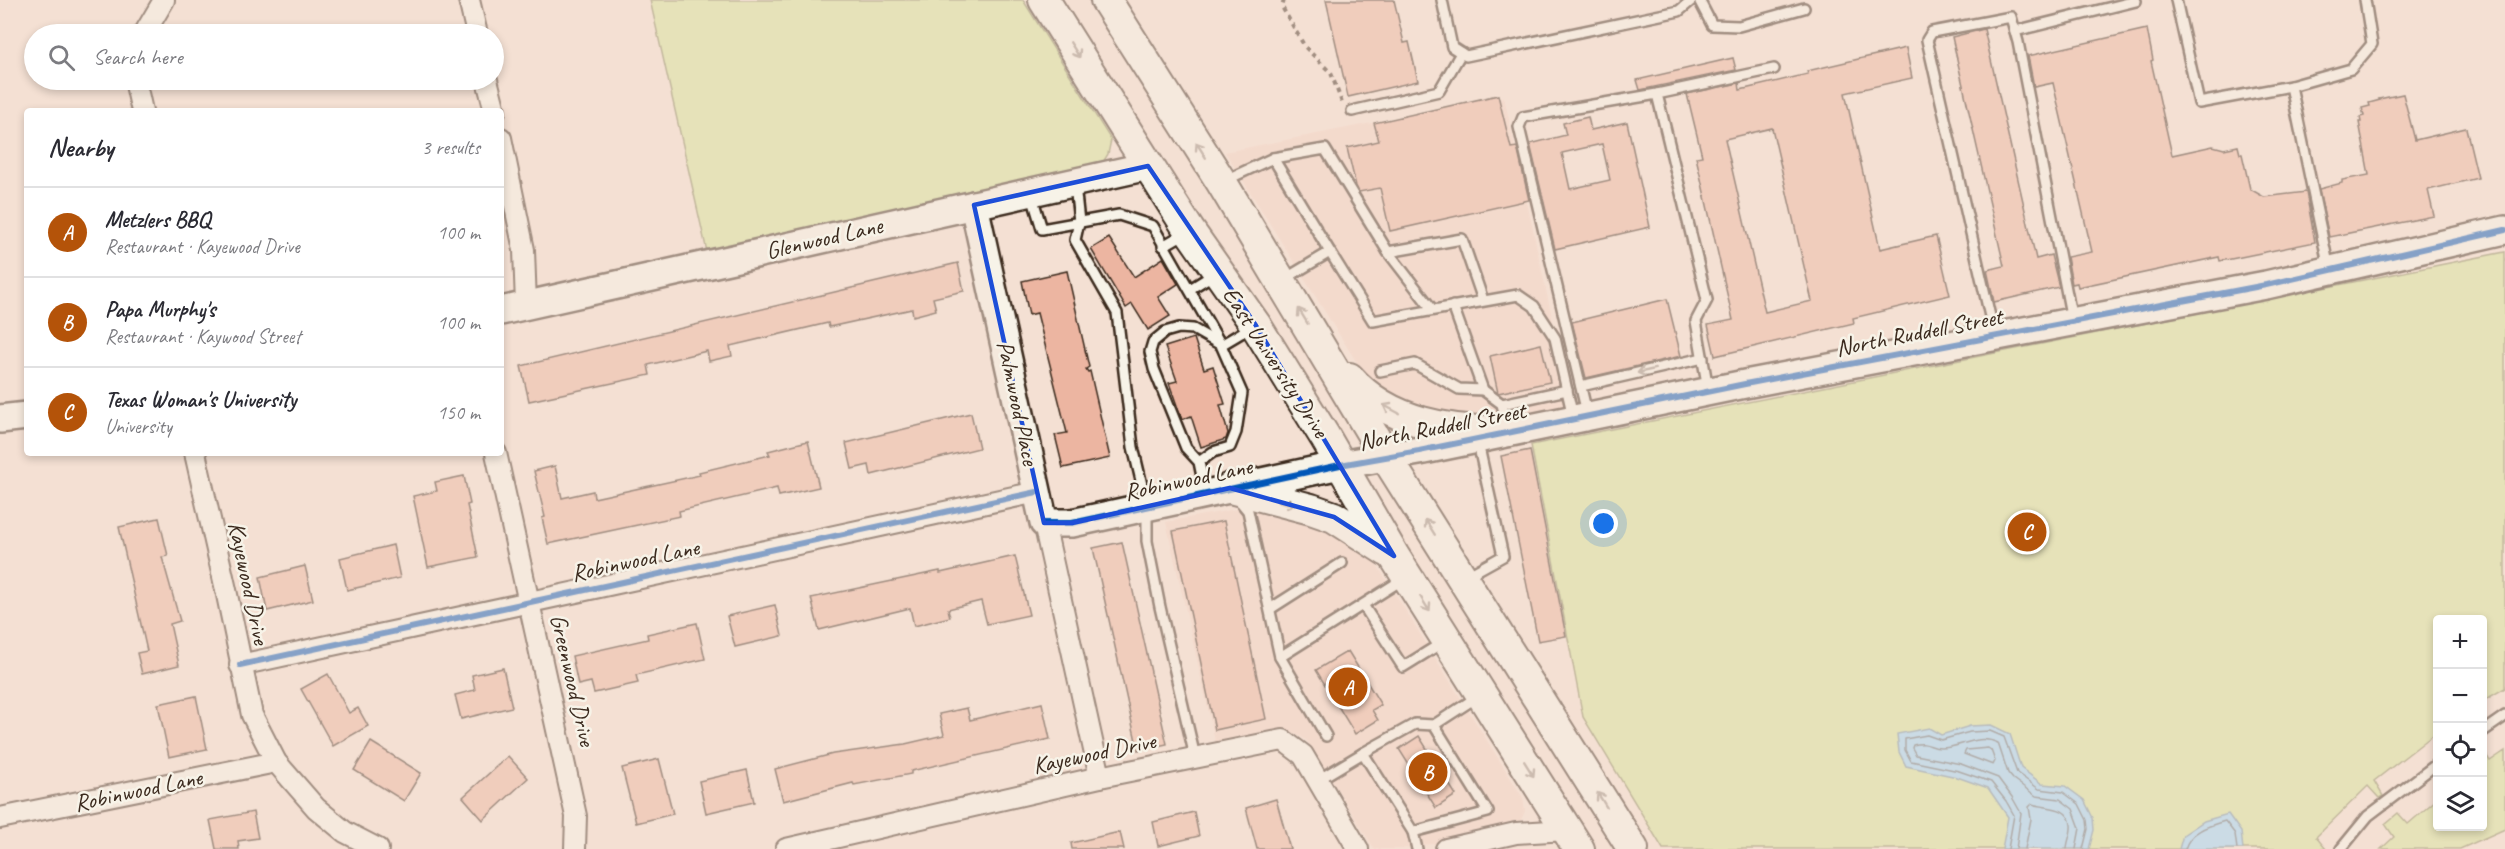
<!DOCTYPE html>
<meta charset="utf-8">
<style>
body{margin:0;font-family:Caveat,sans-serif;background:#f7f7f7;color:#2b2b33}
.controls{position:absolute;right:18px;bottom:18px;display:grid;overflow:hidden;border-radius:6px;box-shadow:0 3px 9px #0003}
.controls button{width:54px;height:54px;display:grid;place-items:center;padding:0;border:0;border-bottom:2px solid #e1e1e2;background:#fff;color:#2b2b33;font:30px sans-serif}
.you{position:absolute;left:1604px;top:524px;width:21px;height:21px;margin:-15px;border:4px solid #fff;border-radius:50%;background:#1a73e8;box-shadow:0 0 0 9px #1a73e833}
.badge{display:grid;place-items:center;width:39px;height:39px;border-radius:50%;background:#b45309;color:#fff;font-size:20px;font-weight:700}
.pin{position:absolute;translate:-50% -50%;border:3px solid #fff;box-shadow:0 2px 6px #0006}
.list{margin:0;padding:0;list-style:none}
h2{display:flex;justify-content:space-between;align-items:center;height:78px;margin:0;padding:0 24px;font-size:26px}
h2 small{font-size:20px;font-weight:400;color:#7c7c81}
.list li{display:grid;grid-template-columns:39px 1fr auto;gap:18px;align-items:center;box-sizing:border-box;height:90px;padding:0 24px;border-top:2px solid #e1e1e2}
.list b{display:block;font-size:22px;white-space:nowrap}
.list p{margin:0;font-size:20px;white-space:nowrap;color:#7c7c81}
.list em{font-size:20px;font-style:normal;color:#7c7c81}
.icon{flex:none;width:33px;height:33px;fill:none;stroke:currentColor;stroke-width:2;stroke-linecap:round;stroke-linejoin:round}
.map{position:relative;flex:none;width:2505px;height:849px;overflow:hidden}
.search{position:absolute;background:#fff;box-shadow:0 3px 9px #0003;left:24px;top:24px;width:480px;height:66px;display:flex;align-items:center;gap:15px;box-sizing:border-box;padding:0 21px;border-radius:33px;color:#7c7c81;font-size:22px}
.panel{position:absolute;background:#fff;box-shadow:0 3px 9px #0003;left:24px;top:108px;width:480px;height:348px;border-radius:6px}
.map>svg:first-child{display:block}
.built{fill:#f2d3c4}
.green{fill:#d4e599;stroke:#88885c;stroke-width:1.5}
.water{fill:#99d5fa;stroke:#7391a2;stroke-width:1.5}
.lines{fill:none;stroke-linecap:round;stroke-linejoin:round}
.shore{stroke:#616e76;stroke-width:1.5}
.building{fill:#ecb5a1;stroke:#3b2a1e;stroke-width:1.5;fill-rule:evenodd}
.lane-casing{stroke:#3b2a1e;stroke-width:14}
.street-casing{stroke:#3b2a1e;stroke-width:24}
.secondary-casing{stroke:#3b2a1e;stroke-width:32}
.primary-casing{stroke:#3b2a1e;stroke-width:34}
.path{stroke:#3b2a1e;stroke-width:4;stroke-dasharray:4.5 4.5;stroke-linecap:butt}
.lane{stroke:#f7f3e8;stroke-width:9}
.street{stroke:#f7f3e8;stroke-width:20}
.secondary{stroke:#f7f3e8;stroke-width:27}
.primary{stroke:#f7f3e8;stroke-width:30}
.cycleway-casing{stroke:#f7f3e8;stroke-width:10}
.cycleway{stroke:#0057b8;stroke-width:6}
.oneway{stroke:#998e83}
.marked{fill:none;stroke:#1d4ed8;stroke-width:4.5;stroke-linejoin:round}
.labels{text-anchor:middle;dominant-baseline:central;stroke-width:5;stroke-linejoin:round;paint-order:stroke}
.street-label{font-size:24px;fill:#3b2a1e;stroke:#f7f3e8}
</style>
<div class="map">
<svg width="2505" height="849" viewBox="0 0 2505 849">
<rect width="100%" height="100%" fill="#f4e0d3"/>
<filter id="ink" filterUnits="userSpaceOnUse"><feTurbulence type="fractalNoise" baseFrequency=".0167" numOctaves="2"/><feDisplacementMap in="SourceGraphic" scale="12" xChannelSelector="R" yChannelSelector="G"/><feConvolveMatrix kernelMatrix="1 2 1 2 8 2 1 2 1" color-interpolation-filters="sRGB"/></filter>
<g filter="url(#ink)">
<g class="built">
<path d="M1504 97 1572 409 1510 418 1443 420 1388 393 1364 374 1225 152Z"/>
<path d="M1237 509H1279L1306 513 1372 557 1523 798 1525 811 1520 822 1510 828 1449 843 1418 845 1402 849H1374L1319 759 1307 741 1297 734 1285 730 1275 731 1216 745 1166 522Z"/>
</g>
<g class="green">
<path d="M650 0H1023L1111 140 1108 154 1102 164 708 256Z"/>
<path d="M2505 252V688L2483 701 2482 620H2438L2437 732 2374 781 2383 796 2379 798 2368 786 2316 837 2326 849H1663L1583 717 1531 445Z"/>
<path d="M2483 750 2490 761 2505 751V829L2460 849H2381L2394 837 2385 824 2398 813 2408 824 2437 799 2438 826H2482Z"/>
</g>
<g class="water">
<path d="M1991 725 2010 734 2021 768 2042 784 2065 786 2084 800 2093 818 2094 830 2089 849H2002L2008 817 1988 788 1957 777 1906 766 1899 752 1897 734 1929 728 1941 735 1970 726Z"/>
<path d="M2228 814 2241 832 2243 849H2179L2183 835 2204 821Z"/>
</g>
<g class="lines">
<g class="shore">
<path d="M1988 748 1991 750 1995 761 1993 765 1964 754 1966 750Z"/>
<path d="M2008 849 2014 815 2006 801 1991 782 1959 771 1911 761 1905 750V739L1927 735 1941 740 1970 732 1990 731 2004 737 2017 773 2039 789 2063 792 2079 804 2087 820 2088 829 2083 849"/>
<path d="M2016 849 2021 813 2012 797 1998 778 1961 764 1916 755 1912 748 1913 745C1929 741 1929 748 1941 748 1961 748 1977 733 1998 743L2008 773 2013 779 2036 796 2060 799 2073 809 2080 828 2076 849"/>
<path d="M2025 849 2031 819 2029 807 2032 804C2046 809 2069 805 2071 825 2072 833 2067 841 2067 849"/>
<path d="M2185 849C2190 831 2208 826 2225 821L2235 834 2237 849"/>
</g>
</g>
<g class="building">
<path d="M1326 0H1394L1404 43 1409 42 1418 81 1348 97Z"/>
<path d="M1984 29 2036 259 2051 255 2059 287 1994 302 1987 270 2004 266 1952 37Z"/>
<path d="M2147 29 2153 60 2151 61 2172 155 2213 146 2224 149 2238 146 2240 154H2242L2250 189 2264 197 2306 192 2315 242 2231 259 2220 261 2219 257 2078 287 2077 283 2072 284 2067 257 2092 252 2053 83 2034 87 2028 56Z"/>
<path d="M1906 48 1912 78 1845 93 1880 249 1936 236 1950 295 1853 318 1854 323 1715 356 1708 325 1733 320 1696 157 1702 156 1687 94 1739 83 1740 90 1808 74 1807 71ZM1772 128 1812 301 1765 312 1725 139Z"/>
<path d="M1733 58 1736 70 1640 90 1637 80Z"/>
<path d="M2403 94 2415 140 2466 128 2478 178 2428 190 2434 216 2329 237 2319 189 2342 183V180L2369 175 2359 122H2361L2360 117 2364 116 2362 108 2370 106 2369 103 2380 100 2379 99Z"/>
<path d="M1498 95 1511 148 1517 147 1529 200 1390 231 1380 188 1359 192 1356 186 1347 148 1379 141 1374 123Z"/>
<path d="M1588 117 1591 130 1627 122 1650 227 1555 249 1530 144 1566 135 1563 123ZM1602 144 1610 180 1570 189 1562 153Z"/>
<path d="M1109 238 1134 277 1163 258 1178 284 1158 297 1170 316 1148 330 1132 304 1126 308 1091 249Z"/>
<path d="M958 263 964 291 933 298 936 310 913 316 912 309 829 327 828 323 730 346 732 356 709 361 707 351 648 365 650 375 529 401 521 366Z"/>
<path d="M1067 271 1089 367 1086 369 1088 372 1090 371 1110 458 1063 468 1055 435 1067 433 1037 313 1029 315 1022 281Z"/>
<path d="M1667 299 1681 356 1586 378 1572 322Z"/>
<path d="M1194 338 1204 369 1213 366 1225 404 1220 405 1228 433 1226 439 1201 447 1191 416 1182 420 1180 414 1169 383 1177 381 1165 347Z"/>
<path d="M1541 344 1550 382 1498 393 1490 356Z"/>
<path d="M971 413 979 448 871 475 869 465 852 469 846 443Z"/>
<path d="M808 441 819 487 779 496 777 488 679 511 680 516 548 544 542 518 545 517 534 471 555 466 562 498 593 491 594 498 700 475 699 472 770 455 768 451Z"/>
<path d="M1530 450 1566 636 1538 641 1501 456Z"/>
<path d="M464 476 470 504 467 505 478 557 428 567 413 496 437 491 435 482Z"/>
<path d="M159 518 168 556 162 557 180 621 170 624 179 665 142 674 137 653 147 651 119 527Z"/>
<path d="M1224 521 1266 719 1215 730 1173 531Z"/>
<path d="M1122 542 1167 744 1138 750 1093 548Z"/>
<path d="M393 545 400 578 347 590 340 558Z"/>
<path d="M1015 556 1029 615 987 624 981 601 948 609 950 617 914 626 910 608 819 630 811 598 940 571V573Z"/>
<path d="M305 566 313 600 267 611 260 577Z"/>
<path d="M775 605 782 636 735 647 727 616Z"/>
<path d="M697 623 705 659 636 675 638 683 594 693 591 682 578 685 572 656 648 639 647 634Z"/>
<path d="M1348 651 1381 705 1372 710 1378 720 1355 734 1316 670Z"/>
<path d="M503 668 512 707 461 719 455 695 475 690 472 675Z"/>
<path d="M328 674 349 713 358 708 368 726 333 746 301 689Z"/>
<path d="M196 696 207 749 169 757 158 704Z"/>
<path d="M1042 703 1050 739 911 771V774L854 785 853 783 783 801 775 769 833 754 905 744 944 735 939 714 967 708 970 720Z"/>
<path d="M1419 736 1456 795 1436 808 1399 749Z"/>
<path d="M371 742 421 773 404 801 354 770Z"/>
<path d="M508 756 528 778 483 820 463 797Z"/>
<path d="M659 759 673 814 636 823 622 768Z"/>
<path d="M747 770 754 802 706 813 699 781Z"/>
<path d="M1276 799 1290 849H1257L1246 808Z"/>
<path d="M253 812 258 838 238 841 239 849H216L210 820Z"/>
<path d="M1194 812 1199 836 1158 846 1153 822Z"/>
<path d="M1120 832 1124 849H1072L1071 843Z"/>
</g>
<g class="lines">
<g class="lane-casing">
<g id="lane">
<path d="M1442 0 1452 47 1466 56 1679 11 1692 0"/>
<path d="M1699 0 1712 25 1739 26 1804 8"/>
<path d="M2176 0 2199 103 2291 86 2351 69 2372 44 2365 0"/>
<path d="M2015 31 2136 1"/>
<path d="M2291 86 2329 269"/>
<path d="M1352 111 1439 91 1461 53"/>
<path d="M1226 180 1273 158"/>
<path d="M1075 185 1079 222 1075 240 1117 313 1133 447 1147 506V541L1160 607 1195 757"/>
<path d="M1032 196 1042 229 1119 215 1153 226 1221 345 1253 326"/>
<path d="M1163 246 1187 232"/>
<path d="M1330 252 1273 158 1325 149 1388 252"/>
<path d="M1283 280 1330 252 1373 321 1518 295 1534 306 1555 338 1573 417"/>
<path d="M1190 289 1216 273"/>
<path d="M1432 309 1388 252 1462 239 1483 300"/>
<path d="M1994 334 1927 40 1932 32 2011 17 2018 42 2072 320"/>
<path d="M1380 371 1415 364 1459 389 1483 390 1453 306"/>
<path d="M1581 386 1703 358"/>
<path d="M1708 389 1696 321 1707 300 1657 94 1774 69"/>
<path d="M1483 390 1502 404 1507 426"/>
<path d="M1502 404 1567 390"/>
<path d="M1587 413 1519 127 1523 117 1657 94"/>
<path d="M1199 462 1186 448 1154 369 1150 352 1153 342 1165 332 1179 328 1193 329 1221 345 1242 393 1236 432 1230 447 1213 452 1199 462 1205 491"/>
<path d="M1239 500 1248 511 1280 657 1326 736"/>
<path d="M1467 576 1503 556 1478 443"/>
<path d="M1363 605 1403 667 1445 641"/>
<path d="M1270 609 1342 563"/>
<path d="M1280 657 1405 578"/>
<path d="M2482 732 2505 716"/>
<path d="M1363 753 1415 724 1434 725"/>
<path d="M1318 780 1363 753 1413 832 1488 812 1434 725 1477 697"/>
<path d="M1413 832 1417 849"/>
<path d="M2341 849 2368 816 2438 763"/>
</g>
</g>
<g class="street-casing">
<g id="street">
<path d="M469 0 477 34"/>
<path d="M144 34 164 0"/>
<path d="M135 80 142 111"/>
<path d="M487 80 495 111"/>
<path d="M501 138 524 250 526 305"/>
<path d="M195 453 226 590 252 715 276 762 316 808 345 832 378 849"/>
<path d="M496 453 576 816 575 849"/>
<path d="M1044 523 1100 777"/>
<path d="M240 665 1037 492"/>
<path d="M0 818 276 762"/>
<path d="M786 849 1100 777 1283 740 1303 755 1358 849"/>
<path d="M1446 849 1516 833 1567 830"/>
</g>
</g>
<g class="secondary-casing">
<g id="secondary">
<path d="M974 205 1044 523H1072L1340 465 1419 451 1745 384 2266 285 2505 230"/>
<path d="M501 311 1148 166"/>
<path d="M0 419 27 416"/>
</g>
</g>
<g class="primary-casing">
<g id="primary">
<path d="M1044 0 1189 230 1255 324 1325 437 1394 556 1579 849"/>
<path d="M1106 0 1222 183 1386 457 1633 849"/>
<path d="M1349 378C1388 423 1452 433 1508 431"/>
<path d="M1230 488 1311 509 1334 517 1387 551"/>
</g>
</g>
<path class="path" d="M1284 0 1282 7 1305 47 1331 73 1342 103"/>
<use href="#lane" class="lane"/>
<use href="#street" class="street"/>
<use href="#secondary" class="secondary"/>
<use href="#primary" class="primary"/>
<g class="cycleway-casing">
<g id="cycleway">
<path d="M1044 523H1072L1340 465 1419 451 1745 384 2266 285 2505 230"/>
<path d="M240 665 1037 492"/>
</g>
</g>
<use href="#cycleway" class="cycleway"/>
</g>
<defs><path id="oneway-shaft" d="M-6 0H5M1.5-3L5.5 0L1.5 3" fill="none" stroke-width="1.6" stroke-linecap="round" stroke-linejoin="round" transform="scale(1.5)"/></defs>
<g class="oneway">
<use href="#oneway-shaft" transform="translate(1075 50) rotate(58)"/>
<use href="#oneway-shaft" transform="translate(1201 150) rotate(-122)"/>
<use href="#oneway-shaft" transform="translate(1303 316) rotate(-121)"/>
<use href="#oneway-shaft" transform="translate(1646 371) rotate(167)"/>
<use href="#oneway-shaft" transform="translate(1391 409) rotate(-152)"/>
<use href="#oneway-shaft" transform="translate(1286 503) rotate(13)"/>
<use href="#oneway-shaft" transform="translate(1430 527) rotate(-122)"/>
<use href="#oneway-shaft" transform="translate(1425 604) rotate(58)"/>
<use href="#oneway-shaft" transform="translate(1529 769) rotate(58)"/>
<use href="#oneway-shaft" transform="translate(1602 800) rotate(-122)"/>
</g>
</g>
<path d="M0 0H2505V849H0ZM1148 166 1255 324 1394 556 1334 517 1230 488 1072 523H1044L974 205Z" fill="#f4e0d3" fill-opacity=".55" fill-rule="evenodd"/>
<path class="marked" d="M1148 166 1255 324 1394 556 1334 517 1230 488 1072 523H1044L974 205Z"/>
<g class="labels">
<g class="street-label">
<text transform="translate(824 238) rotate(-13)">Glenwood Lane</text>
<text transform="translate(1919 332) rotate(-11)">North Ruddell Street</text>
<text transform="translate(1276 362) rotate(57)">East University Drive</text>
<text transform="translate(1018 403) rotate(78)">Palmwood Place</text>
<text transform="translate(1442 426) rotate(-11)">North Ruddell Street</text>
<text transform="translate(1188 479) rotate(-12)">Robinwood Lane</text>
<text transform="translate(635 560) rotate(-12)">Robinwood Lane</text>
<text transform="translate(249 583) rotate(78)">Kayewood Drive</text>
<text transform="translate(573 680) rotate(77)">Greenwood Drive</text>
<text transform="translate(1094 753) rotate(-12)">Kayewood Drive</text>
<text transform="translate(138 790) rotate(-12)">Robinwood Lane</text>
</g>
</g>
</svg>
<div class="controls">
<button>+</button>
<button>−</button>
<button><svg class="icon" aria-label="locate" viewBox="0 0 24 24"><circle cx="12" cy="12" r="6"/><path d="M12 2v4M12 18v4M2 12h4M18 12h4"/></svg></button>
<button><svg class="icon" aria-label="layers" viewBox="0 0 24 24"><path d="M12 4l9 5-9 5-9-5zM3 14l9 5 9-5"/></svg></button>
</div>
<div class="you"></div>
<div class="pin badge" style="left:1348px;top:687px">A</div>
<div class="pin badge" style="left:1428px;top:772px">B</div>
<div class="pin badge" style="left:2027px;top:532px">C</div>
<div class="search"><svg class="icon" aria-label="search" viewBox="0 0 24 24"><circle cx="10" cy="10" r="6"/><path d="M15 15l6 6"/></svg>Search here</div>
<section class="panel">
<h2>Nearby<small>3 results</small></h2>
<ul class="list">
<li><span class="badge">A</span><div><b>Metzlers BBQ</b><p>Restaurant · Kayewood Drive</p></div><em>100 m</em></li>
<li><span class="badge">B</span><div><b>Papa Murphy's</b><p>Restaurant · Kaywood Street</p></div><em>100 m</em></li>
<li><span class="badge">C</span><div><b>Texas Woman's University</b><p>University</p></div><em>150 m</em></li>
</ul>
</section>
</div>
